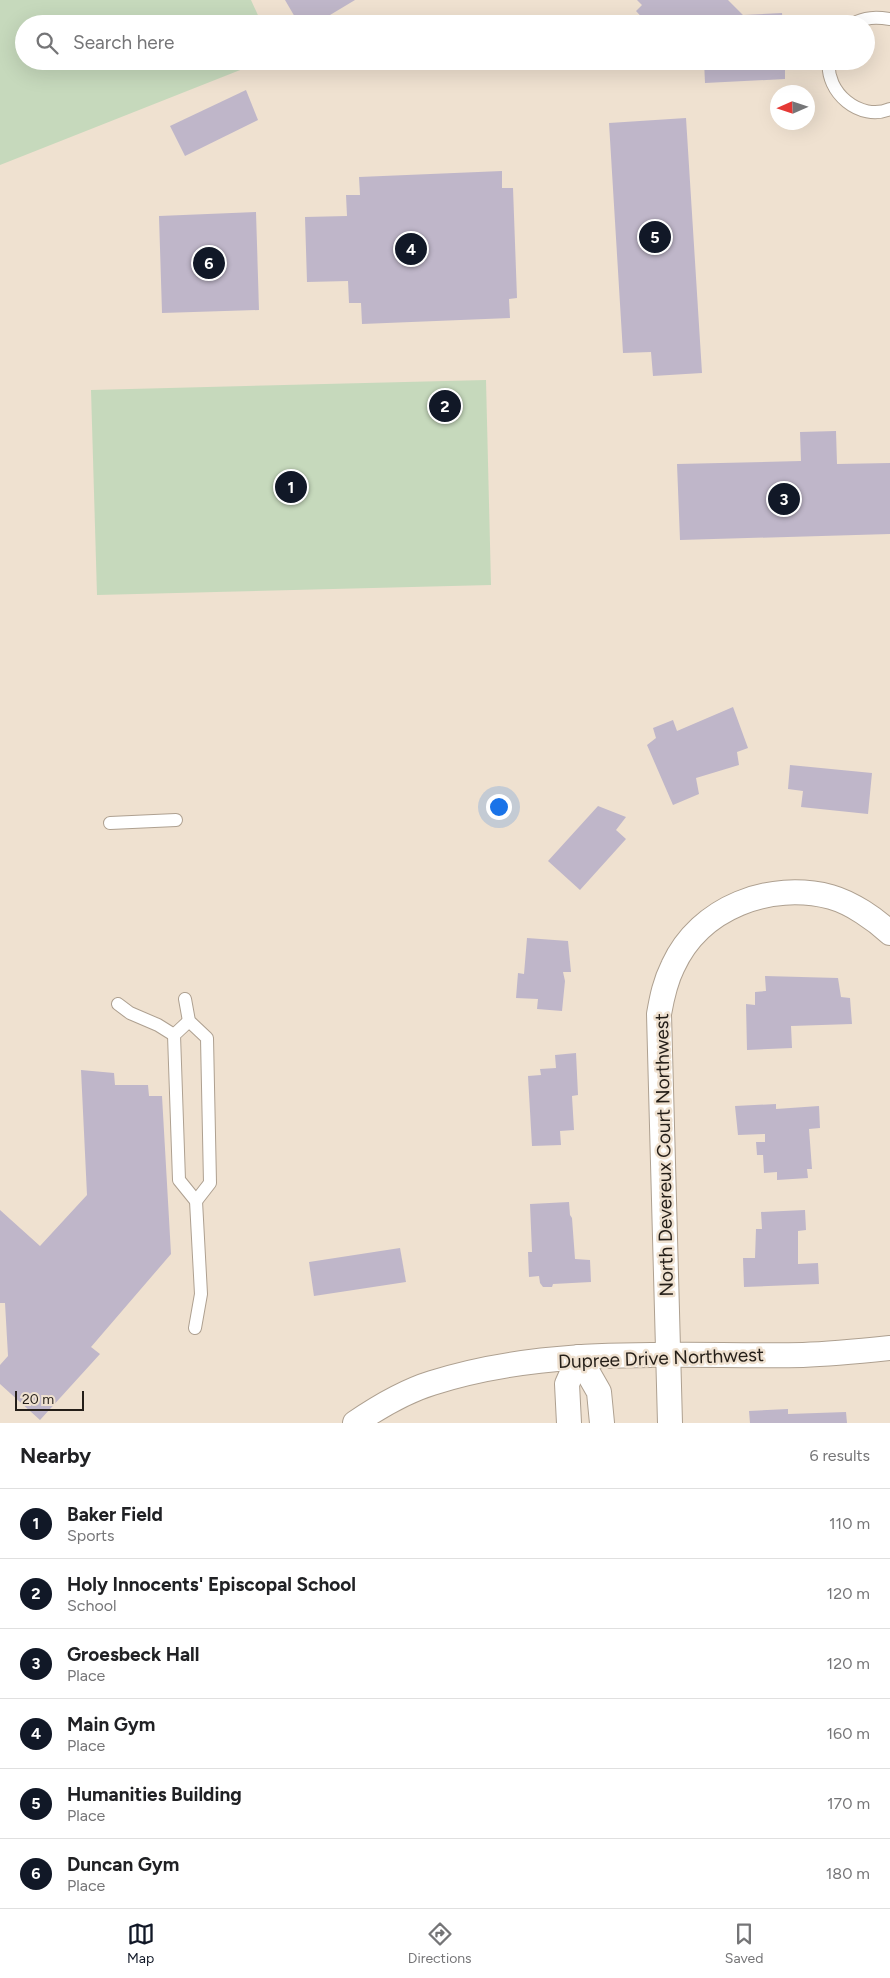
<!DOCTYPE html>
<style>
body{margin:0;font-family:Figtree,sans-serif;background:#f6f6f6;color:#202124}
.compass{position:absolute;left:770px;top:85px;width:45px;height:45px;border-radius:50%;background:#fff;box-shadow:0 5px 20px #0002;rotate:267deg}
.scale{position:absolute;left:15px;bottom:12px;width:69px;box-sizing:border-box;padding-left:5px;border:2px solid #241e18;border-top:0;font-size:14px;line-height:18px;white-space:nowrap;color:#241e18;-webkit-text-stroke:4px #efe1d0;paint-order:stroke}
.you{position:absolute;left:498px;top:806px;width:18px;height:18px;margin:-12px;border:4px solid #fff;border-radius:50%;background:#1a73e8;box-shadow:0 0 0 8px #1a73e833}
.badge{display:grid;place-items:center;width:32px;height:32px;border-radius:50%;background:#111827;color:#fff;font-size:16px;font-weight:700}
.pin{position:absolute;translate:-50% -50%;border:2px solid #fff;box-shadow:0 1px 5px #0006}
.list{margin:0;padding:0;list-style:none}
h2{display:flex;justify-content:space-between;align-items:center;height:65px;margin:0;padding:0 20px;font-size:21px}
h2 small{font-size:16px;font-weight:400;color:#757577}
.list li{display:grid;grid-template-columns:32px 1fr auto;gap:15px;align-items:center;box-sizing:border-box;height:70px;padding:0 20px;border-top:1px solid #e0e0e0}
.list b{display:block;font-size:19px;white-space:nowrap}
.list p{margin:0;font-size:16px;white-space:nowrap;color:#757577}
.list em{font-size:16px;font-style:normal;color:#757577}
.icon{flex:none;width:28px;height:28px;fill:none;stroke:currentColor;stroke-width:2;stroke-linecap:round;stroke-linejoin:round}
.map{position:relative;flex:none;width:890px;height:1423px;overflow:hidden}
.search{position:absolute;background:#fff;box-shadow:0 5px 20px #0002;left:15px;right:15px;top:15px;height:55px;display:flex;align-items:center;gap:12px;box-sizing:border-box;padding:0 18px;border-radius:28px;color:#757577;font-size:19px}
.sheet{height:485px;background:#fff}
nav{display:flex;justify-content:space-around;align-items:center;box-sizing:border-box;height:70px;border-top:1px solid #e0e0e0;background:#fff;font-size:14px;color:#757577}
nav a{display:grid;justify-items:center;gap:2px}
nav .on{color:#111827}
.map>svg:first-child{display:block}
.green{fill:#c6d9bc}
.building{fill:#bfb6c9}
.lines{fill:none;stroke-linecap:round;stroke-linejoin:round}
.service-casing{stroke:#aea090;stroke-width:14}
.minor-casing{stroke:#aea090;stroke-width:26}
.service{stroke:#fff;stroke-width:12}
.minor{stroke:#fff;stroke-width:24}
.labels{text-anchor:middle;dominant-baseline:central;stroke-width:5;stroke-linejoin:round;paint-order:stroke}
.street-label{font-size:19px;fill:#241e18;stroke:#efe1d0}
</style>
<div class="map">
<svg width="890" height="1423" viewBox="0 0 890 1423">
<rect width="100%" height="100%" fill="#efe1d0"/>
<g class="green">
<path d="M0 0H251L262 24H24V61H263L0 165Z"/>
<path d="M486 380 491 585 97 595 91 390Z"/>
</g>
<g class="building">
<path d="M285 0H355L315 24H299Z"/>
<path d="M637 0H728L743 15 782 13 783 24H648L636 11 642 5Z"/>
<path d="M704 61H785V79L705 83Z"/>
<path d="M246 90 258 120 185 156 170 126Z"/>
<path d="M686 118 702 373 653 376 651 352 623 353 609 123Z"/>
<path d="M502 171V188H513L517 298 509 299 510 318 362 324 361 303H349L348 281 307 282 305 217 347 216 346 195H360L359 177Z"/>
<path d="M256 212 259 310 162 313 159 216Z"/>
<path d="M836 431 837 464 890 463V534L680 540 677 464 801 461 800 432Z"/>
<path d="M733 707 748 748 737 752 739 765 696 778 699 794 673 805 647 745 656 738 653 728 673 720 677 731Z"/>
<path d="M790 765 872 773 868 814 801 807 803 791 788 789Z"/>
<path d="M598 806 626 817 616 830 626 839 580 890 548 861Z"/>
<path d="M527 938 568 941 571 972H563L565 981 562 1011 537 1009 538 999 516 998 518 973 524 974Z"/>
<path d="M765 976 838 978 841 997 850 998 852 1024 791 1026 792 1048 747 1050 746 1004 755 1005V992L766 991Z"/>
<path d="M576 1053 578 1095 572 1096 574 1130 560 1131 561 1145 532 1146 528 1076 541 1075 540 1069 556 1068 555 1055Z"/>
<path d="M81 1070 114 1073 115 1085H148L149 1096H162L171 1254 91 1347 100 1354 40 1420 0 1384V1365L8 1356 5 1303H0V1210L40 1246 87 1195Z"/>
<path d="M776 1104V1109L819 1106 820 1128 809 1129 812 1169H807L808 1178 777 1180V1172L764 1173 763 1155H757L756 1142H765V1134L738 1135 735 1106Z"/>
<path d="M569 1202 570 1215 572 1218 575 1259 590 1260 591 1282 553 1284 552 1287H543L540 1283 539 1276 529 1277 528 1252H532L530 1204Z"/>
<path d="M805 1210 806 1230 798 1231V1264L818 1263 819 1284 744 1287 743 1258H755L756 1229H762L761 1212Z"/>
<path d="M400 1248 406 1282 314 1296 309 1262Z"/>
<path d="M788 1409V1414L846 1412 847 1423H750L749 1411Z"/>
</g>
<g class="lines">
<g class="service-casing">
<g id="service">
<path d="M852 24C865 17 876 17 890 19"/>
<path d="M829 61C825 92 860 122 890 109"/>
<path d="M110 823 176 820"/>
<path d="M185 999 189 1021 207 1038 210 1183 196 1201"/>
<path d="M118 1004 130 1013 158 1025 174 1035"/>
<path d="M189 1021 174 1035 179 1180 196 1201 201 1294 195 1328"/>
</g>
</g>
<g class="minor-casing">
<g id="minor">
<path d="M579 1357 599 1392 602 1423"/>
<path d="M355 1423C377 1408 406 1391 432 1383 551 1345 680 1357 803 1355 832 1354 861 1351 890 1348"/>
<path d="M569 1423 567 1384 579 1357"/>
<path d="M670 1423 659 1014C662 997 665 982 673 966 700 907 770 881 831 897 852 903 875 919 890 933"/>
</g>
</g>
<use href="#service" class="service"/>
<use href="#minor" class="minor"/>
</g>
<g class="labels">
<g class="street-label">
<text transform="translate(664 1155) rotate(-91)">North Devereux Court Northwest</text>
<text transform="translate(661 1358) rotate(-2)">Dupree Drive Northwest</text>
</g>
</g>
</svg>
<svg class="compass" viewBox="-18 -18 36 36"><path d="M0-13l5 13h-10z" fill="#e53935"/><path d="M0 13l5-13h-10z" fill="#757577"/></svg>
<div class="scale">20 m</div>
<div class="you"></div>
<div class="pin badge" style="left:291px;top:487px">1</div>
<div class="pin badge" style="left:445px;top:406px">2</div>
<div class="pin badge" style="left:784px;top:499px">3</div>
<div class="pin badge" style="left:411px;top:249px">4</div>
<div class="pin badge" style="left:655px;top:237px">5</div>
<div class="pin badge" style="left:209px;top:263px">6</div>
<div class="search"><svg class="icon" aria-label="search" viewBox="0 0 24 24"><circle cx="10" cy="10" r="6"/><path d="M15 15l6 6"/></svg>Search here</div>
</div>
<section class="sheet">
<h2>Nearby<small>6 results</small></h2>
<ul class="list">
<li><span class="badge">1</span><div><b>Baker Field</b><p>Sports</p></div><em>110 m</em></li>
<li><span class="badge">2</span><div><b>Holy Innocents' Episcopal School</b><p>School</p></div><em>120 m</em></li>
<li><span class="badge">3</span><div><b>Groesbeck Hall</b><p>Place</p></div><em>120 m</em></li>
<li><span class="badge">4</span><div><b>Main Gym</b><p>Place</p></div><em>160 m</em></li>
<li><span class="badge">5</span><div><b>Humanities Building</b><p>Place</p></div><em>170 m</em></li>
<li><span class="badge">6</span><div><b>Duncan Gym</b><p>Place</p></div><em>180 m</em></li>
</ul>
</section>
<nav>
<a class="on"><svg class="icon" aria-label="map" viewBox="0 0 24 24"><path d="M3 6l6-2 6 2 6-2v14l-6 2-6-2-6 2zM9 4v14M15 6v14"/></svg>Map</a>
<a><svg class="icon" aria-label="directions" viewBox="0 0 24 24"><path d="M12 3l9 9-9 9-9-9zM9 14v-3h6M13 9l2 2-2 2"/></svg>Directions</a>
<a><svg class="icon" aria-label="saved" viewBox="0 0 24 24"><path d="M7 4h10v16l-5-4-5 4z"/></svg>Saved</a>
</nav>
